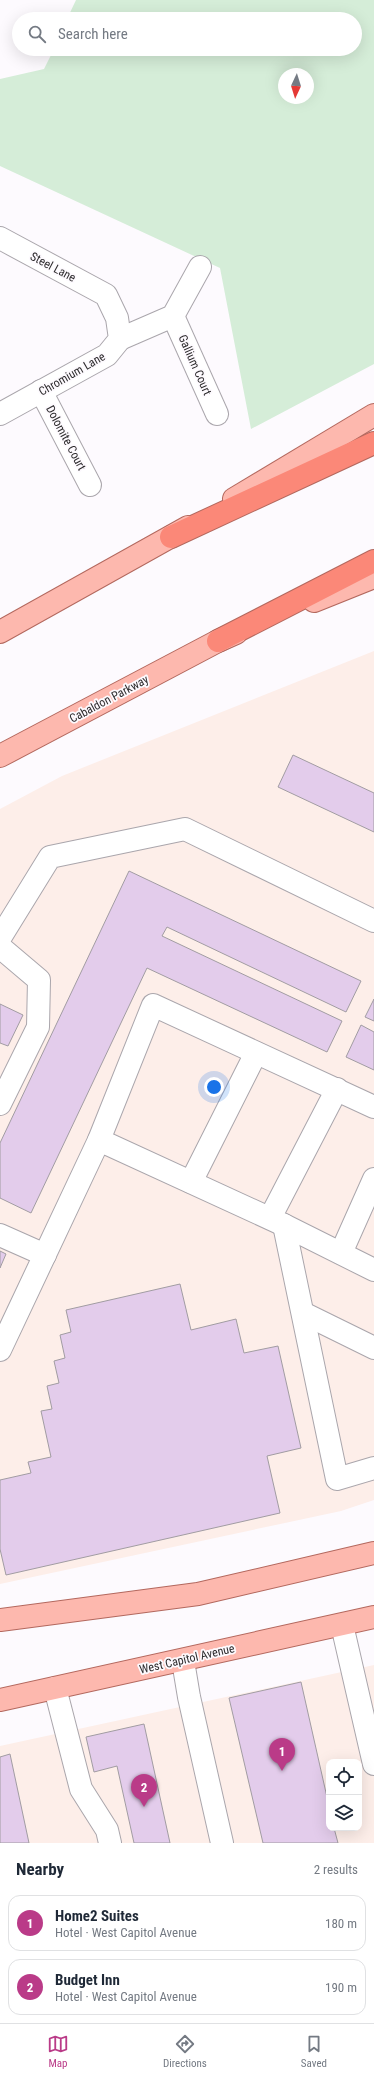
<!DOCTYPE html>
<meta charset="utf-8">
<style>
body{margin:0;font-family:"Roboto Condensed",sans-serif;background:#f6f6f7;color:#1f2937}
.controls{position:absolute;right:12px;bottom:12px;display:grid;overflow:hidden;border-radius:8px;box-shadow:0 4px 16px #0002}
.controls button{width:36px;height:36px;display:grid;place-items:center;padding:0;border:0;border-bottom:1px solid #e0e1e3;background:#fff;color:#1f2937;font:20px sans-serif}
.compass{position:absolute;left:278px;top:68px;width:36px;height:36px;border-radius:50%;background:#fff;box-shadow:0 4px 16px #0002;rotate:184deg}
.you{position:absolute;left:214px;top:1087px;width:14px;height:14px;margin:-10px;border:3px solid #fff;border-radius:50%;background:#1a73e8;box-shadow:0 0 0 6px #1a73e833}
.badge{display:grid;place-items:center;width:26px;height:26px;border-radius:50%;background:#ba3b88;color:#fff;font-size:13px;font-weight:700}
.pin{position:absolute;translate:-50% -33px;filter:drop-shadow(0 1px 2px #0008)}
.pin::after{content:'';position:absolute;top:21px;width:14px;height:12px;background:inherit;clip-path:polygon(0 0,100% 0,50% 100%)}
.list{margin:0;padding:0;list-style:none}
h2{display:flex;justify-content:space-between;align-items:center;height:52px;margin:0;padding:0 16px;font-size:17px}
h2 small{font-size:13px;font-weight:400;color:#747a83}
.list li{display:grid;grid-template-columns:26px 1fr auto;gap:12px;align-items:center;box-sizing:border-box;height:56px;margin:0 8px 8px;padding:0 8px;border:1px solid #e0e1e3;border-radius:12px}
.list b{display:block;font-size:15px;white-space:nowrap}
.list p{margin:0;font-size:13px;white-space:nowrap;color:#747a83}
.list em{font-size:13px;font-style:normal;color:#747a83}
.icon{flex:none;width:22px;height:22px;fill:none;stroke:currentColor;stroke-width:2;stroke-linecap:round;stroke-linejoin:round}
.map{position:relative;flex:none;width:374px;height:1843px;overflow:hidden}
.search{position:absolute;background:#fff;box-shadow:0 4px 16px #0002;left:12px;right:12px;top:12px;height:44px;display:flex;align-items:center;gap:10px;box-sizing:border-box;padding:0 14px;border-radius:22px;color:#747a83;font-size:15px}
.sheet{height:180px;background:#fff}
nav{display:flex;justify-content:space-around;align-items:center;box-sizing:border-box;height:56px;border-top:1px solid #e0e1e3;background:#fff;font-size:11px;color:#747a83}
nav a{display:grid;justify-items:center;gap:2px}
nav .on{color:#ba3b88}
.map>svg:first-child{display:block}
.commercial{fill:#fdeee9;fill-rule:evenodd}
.green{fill:#d5edd8;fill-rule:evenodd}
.building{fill:#e3cceb;stroke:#a19ca2}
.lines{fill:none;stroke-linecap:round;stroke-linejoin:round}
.minor-casing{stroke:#aaa6ac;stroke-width:24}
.major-casing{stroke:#b3685e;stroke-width:24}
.highway-casing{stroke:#b3685e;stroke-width:24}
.minor{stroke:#fff;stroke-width:22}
.major{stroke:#fdb8ae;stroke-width:22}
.highway{stroke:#fb8878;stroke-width:22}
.labels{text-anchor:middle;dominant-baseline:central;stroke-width:3.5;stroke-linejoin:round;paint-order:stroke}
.street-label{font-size:12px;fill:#2e2c2e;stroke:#fdfafe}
</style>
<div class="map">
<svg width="374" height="1843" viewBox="0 0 374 1843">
<rect width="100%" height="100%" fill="#fdfafe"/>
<g class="commercial">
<path d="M374 651V1500L341 1511 0 1584V809L62 776Z"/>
<path d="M374 1665V1843H0V1746ZM329 1762H359V1828H329Z"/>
</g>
<path class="green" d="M76 0H374V364L251 429 220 268 0 166V79L44 69 54 49H355V19H67ZM284 74H308V98H284Z"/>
<g class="building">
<path d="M293 755 374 793V832L278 787Z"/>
<path d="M129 871 361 981 346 1012 167 927 162 936 342 1021 327 1052 147 968 31 1213 0 1198V1143Z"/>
<path d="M374 999V1021L365 1017Z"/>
<path d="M0 1004 23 1015 8 1046 0 1043Z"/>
<path d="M361 1025 374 1032V1070L346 1057Z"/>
<path d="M0 1251 6 1254 0 1268Z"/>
<path d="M180 1284 191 1330 236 1319 244 1353 278 1346 301 1448 267 1456 280 1513 6 1575 0 1549V1480L31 1473 28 1462 51 1457 41 1411 52 1409 47 1386 59 1383 54 1361 65 1358 60 1335 71 1332 66 1310Z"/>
<path d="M301 1682 329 1806V1828H334L338 1843H263L229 1698Z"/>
<path d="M144 1724 170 1843H134L117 1766 94 1772 86 1737Z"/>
<path d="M10 1754 29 1843H0V1757Z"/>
</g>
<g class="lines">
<g class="minor-casing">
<g id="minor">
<path d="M0 238 106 295 117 318 120 339 107 355 0 414"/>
<path d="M173 316 217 414"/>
<path d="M120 339 173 316 200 267"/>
<path d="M41 391 90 485"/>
<path d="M0 938 50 857 185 829 374 921"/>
<path d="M0 947 39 980 38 1027 0 1104"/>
<path d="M99 1140 153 1005 374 1107"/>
<path d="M191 1182 256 1053"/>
<path d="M270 1218 337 1089"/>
<path d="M284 1225 337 1479 374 1468"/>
<path d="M0 1235 45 1255"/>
<path d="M341 1253 374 1179"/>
<path d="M303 1313 374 1348"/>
<path d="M0 1350 99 1140 284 1225 374 1270"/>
<path d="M342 1625 374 1764"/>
<path d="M183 1661 189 1697 222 1843"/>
<path d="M55 1688 81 1789 107 1830 110 1843"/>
</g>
</g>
<g class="major-casing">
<g id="major">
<path d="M234 499 374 415"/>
<path d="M314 601 374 577"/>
<path d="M0 632 188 527"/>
<path d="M0 756 218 641 236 633"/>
<path d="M0 1620 198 1594 374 1553"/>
<path d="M0 1700 374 1617"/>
</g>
</g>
<g class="highway-casing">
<g id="highway">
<path d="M171 537 374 443"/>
<path d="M218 641 374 561"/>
</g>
</g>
<use href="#minor" class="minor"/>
<use href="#major" class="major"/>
<use href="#highway" class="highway"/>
</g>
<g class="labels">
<g class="street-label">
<text transform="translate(53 267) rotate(28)">Steel Lane</text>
<text transform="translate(195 365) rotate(66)">Gallium Court</text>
<text transform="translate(72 374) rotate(-30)">Chromium Lane</text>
<text transform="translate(66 438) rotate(62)">Dolomite Court</text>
<text transform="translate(109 699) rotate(-28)">Cabaldon Parkway</text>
<text transform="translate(187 1659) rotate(-13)">West Capitol Avenue</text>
</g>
</g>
</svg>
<div class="controls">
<button><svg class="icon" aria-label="locate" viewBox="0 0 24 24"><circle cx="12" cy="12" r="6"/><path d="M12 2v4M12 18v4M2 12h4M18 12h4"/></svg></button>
<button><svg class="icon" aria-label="layers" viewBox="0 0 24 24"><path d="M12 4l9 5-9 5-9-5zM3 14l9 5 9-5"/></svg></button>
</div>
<svg class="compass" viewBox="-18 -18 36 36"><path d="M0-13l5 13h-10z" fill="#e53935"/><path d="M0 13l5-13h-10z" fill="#747a83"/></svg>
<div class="you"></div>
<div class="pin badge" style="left:282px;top:1771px">1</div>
<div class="pin badge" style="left:144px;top:1807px">2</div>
<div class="search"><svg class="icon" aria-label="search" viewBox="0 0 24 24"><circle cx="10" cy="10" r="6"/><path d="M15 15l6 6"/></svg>Search here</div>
</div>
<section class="sheet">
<h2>Nearby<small>2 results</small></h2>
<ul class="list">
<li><span class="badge">1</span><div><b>Home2 Suites</b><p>Hotel · West Capitol Avenue</p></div><em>180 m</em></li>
<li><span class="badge">2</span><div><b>Budget Inn</b><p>Hotel · West Capitol Avenue</p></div><em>190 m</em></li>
</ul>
</section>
<nav>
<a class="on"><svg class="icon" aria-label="map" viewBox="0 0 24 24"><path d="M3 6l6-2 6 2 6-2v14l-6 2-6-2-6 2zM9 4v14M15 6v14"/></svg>Map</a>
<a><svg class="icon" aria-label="directions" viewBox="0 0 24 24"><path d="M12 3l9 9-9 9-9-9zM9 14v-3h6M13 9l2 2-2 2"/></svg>Directions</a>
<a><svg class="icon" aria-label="saved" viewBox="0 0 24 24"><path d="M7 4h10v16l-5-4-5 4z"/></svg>Saved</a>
</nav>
